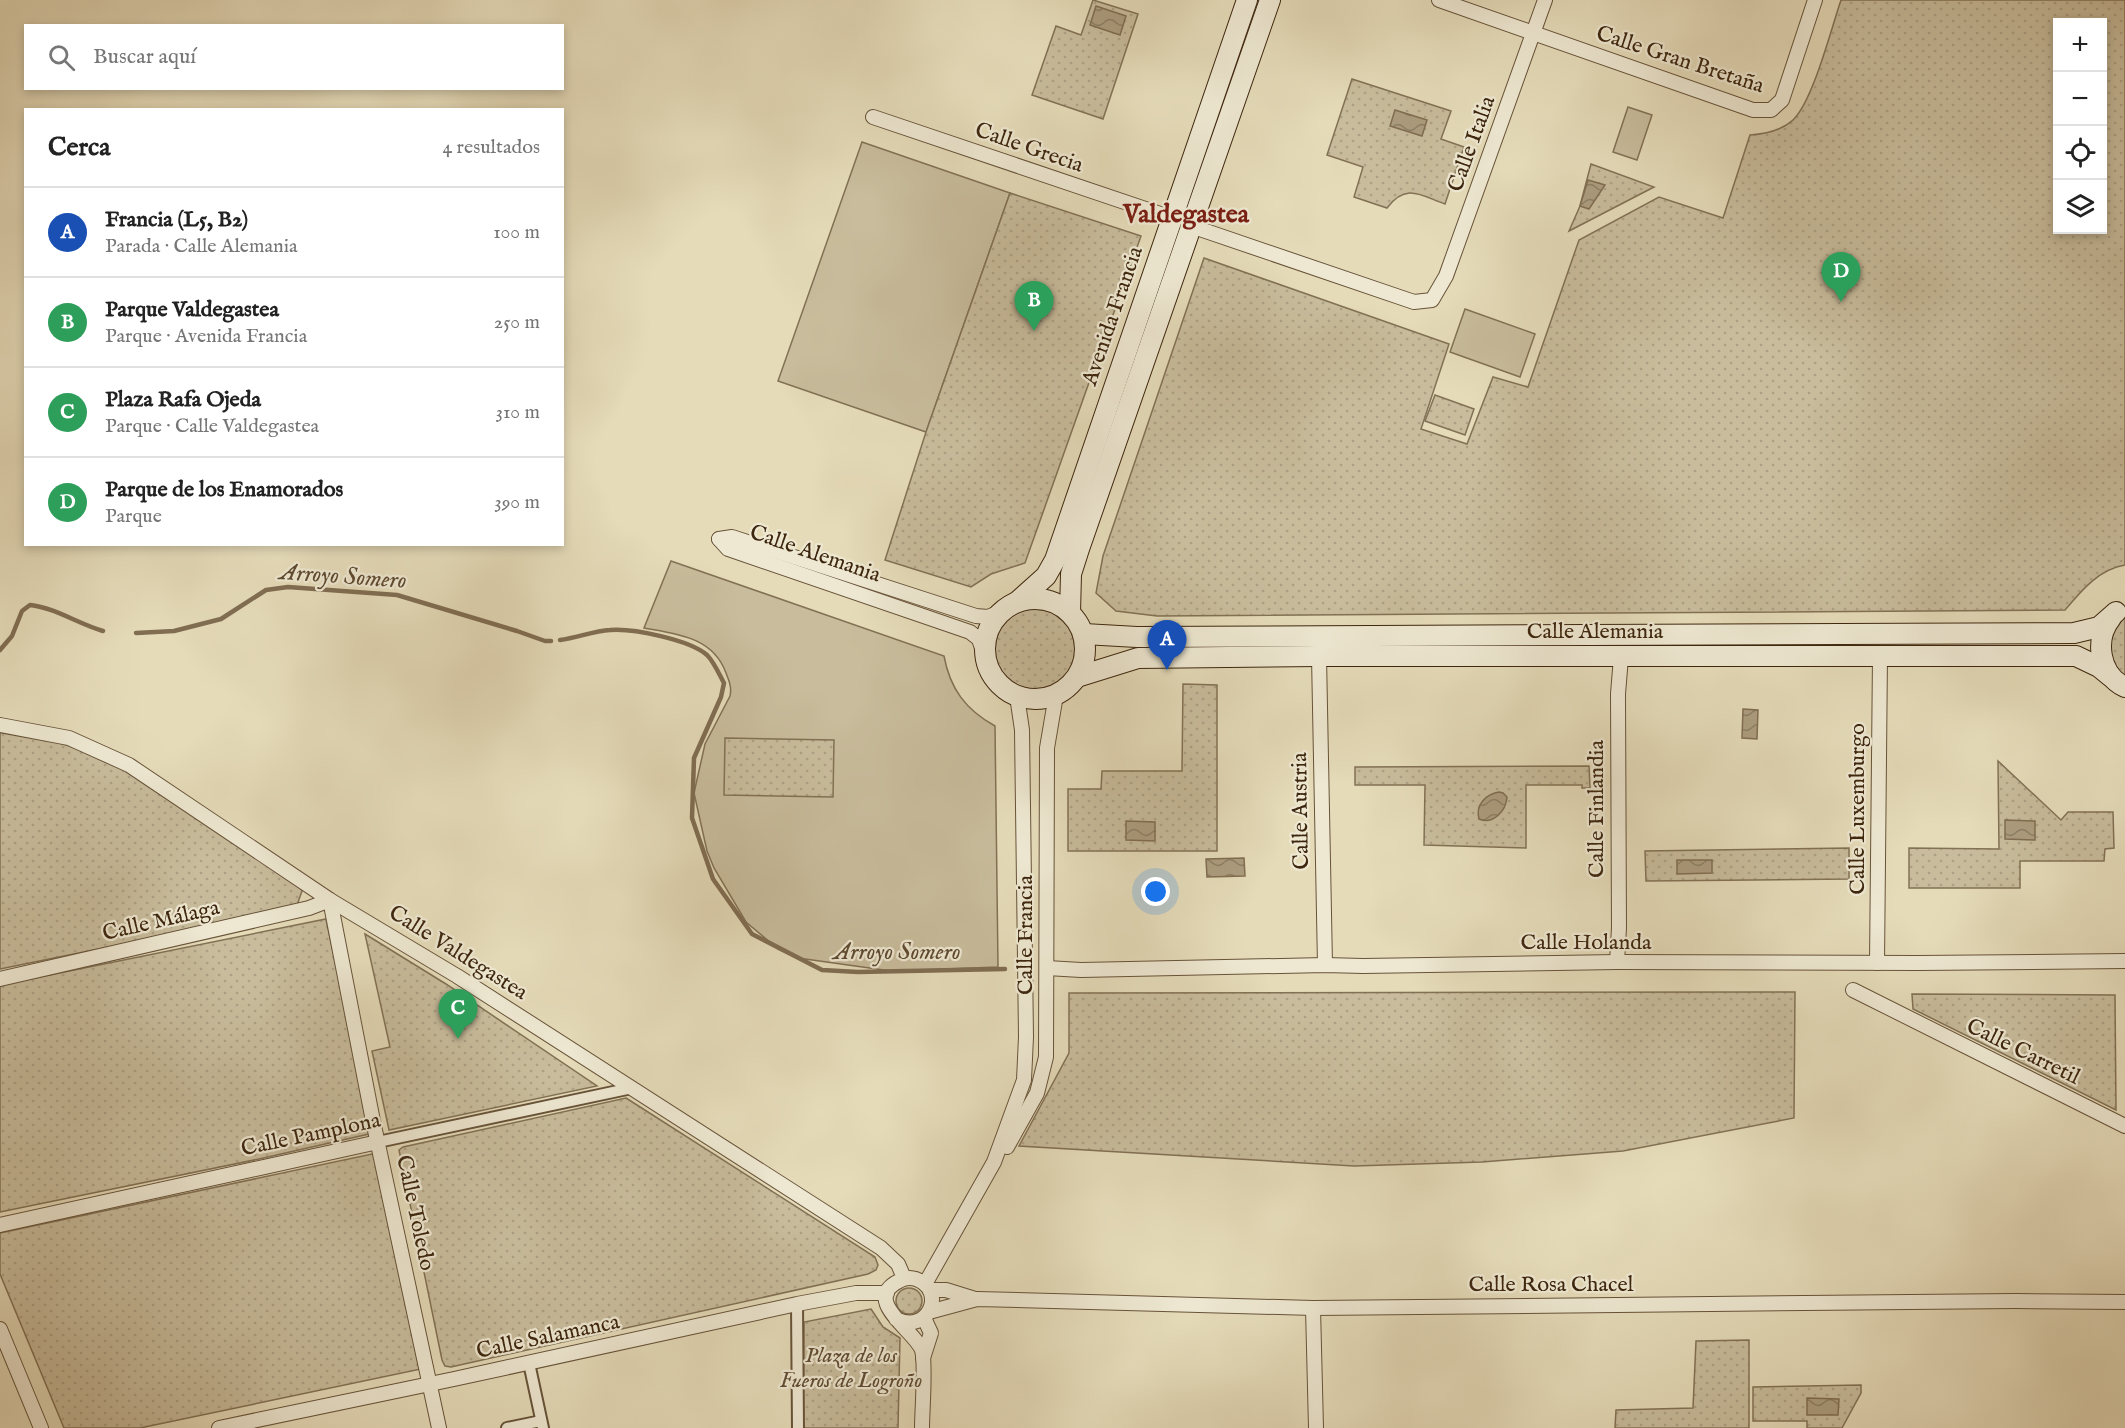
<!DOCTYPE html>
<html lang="es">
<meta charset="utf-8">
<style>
body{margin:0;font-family:"IM FELL English",serif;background:#f6f6f6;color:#222}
.controls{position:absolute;right:18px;top:18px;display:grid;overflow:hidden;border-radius:0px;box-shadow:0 3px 9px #0003}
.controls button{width:54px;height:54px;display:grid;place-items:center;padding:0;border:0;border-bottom:2px solid #e0e0e0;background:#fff;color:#222;font:30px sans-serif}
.you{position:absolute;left:1156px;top:892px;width:21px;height:21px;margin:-15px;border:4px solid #fff;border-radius:50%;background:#1a73e8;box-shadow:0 0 0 9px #1a73e833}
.badge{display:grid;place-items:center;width:39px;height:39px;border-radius:50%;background:#8f2418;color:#fff;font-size:20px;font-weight:700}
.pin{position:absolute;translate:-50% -50px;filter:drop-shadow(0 2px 3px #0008)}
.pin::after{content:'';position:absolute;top:32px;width:21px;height:18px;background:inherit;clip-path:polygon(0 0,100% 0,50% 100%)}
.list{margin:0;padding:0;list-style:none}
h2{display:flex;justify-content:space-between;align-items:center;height:78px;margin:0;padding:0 24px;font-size:26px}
h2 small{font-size:20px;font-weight:400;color:#767676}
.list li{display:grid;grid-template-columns:39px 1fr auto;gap:18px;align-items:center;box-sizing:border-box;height:90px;padding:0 24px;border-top:2px solid #e0e0e0}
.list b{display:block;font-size:22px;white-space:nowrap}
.list p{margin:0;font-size:20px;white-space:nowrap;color:#767676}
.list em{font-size:20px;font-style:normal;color:#767676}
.icon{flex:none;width:33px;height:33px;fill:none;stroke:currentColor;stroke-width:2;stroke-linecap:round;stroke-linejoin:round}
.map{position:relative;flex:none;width:2125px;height:1428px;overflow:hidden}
.search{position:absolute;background:#fff;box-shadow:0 3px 9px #0003;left:24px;top:24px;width:540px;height:66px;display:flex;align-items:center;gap:15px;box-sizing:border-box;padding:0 21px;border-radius:0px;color:#767676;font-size:22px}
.panel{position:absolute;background:#fff;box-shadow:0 3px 9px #0003;left:24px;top:108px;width:540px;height:438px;border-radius:0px}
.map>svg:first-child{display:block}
.grass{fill:#c8bc9c;stroke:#827155;stroke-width:1.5}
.park{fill:url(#park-dots);stroke:#827155;stroke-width:1.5;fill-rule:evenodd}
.water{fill:url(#water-waves);stroke:#806d52;stroke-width:1.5}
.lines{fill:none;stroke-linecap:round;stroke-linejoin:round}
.stream{stroke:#806d52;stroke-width:4.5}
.pedestrian-casing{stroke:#675339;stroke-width:14}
.minor-casing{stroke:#675339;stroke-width:16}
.secondary-casing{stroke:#3d260e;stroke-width:22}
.pedestrian{stroke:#eee8d2;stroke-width:10}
.minor{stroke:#eee8d2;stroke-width:14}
.secondary{stroke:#eee8d2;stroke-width:20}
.labels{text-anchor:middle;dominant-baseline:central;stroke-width:4.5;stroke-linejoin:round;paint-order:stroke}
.street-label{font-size:22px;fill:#3d260e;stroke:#eee8d2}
.park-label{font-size:22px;font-style:italic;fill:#604c32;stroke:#eee8d2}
.water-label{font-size:24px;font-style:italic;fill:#5e4a30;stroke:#eee8d2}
.quarter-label{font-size:26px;font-weight:bold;fill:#7a1f14;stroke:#eee8d2}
</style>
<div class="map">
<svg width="2125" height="1428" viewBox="0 0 2125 1428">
<defs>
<pattern id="park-dots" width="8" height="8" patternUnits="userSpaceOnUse" patternTransform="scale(1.5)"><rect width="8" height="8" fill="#c8bc9c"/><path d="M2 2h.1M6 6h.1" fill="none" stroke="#ada185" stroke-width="1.8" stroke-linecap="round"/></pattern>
<pattern id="water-waves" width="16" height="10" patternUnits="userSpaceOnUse" patternTransform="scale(1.5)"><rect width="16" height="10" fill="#ac9d7f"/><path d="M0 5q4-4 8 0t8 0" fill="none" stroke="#8d8066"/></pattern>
</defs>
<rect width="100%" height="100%" fill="#e5dbb9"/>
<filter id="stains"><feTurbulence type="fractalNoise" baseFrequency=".00333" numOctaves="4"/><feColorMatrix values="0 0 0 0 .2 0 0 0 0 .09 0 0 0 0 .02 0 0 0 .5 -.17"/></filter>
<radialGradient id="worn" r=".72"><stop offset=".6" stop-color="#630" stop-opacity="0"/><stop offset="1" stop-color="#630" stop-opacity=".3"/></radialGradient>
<g class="grass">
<path d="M1628 107 1652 115 1637 160 1613 152Z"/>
<path d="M862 142 1010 193 926 432 778 381Z"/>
<path d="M1465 309 1535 334 1520 377 1450 352Z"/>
<path d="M671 561 944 656C950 689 966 710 995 726L998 967 891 971 798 958 778 949 746 922 714 868 707 851 694 793 705 744 730 696C732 687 729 681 726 673 713 637 677 634 644 628Z"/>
</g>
<g class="park">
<path d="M1093 0 1138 14 1103 119 1032 95 1056 26 1081 35Z"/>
<path d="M1841 0H2125V565C2099 569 2081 591 2065 610L1157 616 1116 611 1096 593 1103 556 1204 258 1449 344 1421 429 1467 444 1493 377 1528 387 1579 240 1659 197 1723 218 1750 135C1766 134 1781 131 1793 120 1813 101 1831 29 1841 0ZM2058 22H2102V230H2058Z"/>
<path d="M1352 79 1451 111 1441 139 1464 147 1445 204C1420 195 1406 183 1387 208L1354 197 1363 167 1327 155Z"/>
<path d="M1591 164 1654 187 1569 231 1580 206Z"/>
<path d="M1010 193 1141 236 1025 563 991 574 971 587 885 560 926 432Z"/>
<path d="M1435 395 1474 409 1465 435 1425 421Z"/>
<circle cx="1035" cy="649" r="40"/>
<path d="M2125 615V678L2121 676 2108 654 2112 629Z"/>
<path d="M1183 684 1217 685V851H1068V789H1101L1102 771H1182Z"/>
<path d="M0 732 53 741 76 748 134 774 300 885 302 891 297 905 118 945 0 969Z"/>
<path d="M725 738 834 740 833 797 724 795Z"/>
<path d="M1998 761 2061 820 2068 812H2113L2114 848 2105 849 2104 861H2020V888H1909V848L1999 849Z"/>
<path d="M1589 766 1590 788H1582V785H1526V848L1424 845 1425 785H1355V767Z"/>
<path d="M1849 848V879L1646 881 1645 851Z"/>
<path d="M326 919 371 1130 369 1134 259 1159 0 1212V985Z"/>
<path d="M365 934 446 984 597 1086 389 1130 372 1051 390 1047Z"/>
<path d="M1795 992 1794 1118 1623 1151 1482 1162 1354 1166 1019 1146 1069 1053V993Z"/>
<path d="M1912 994 2115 995 2116 1110 1913 1009Z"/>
<path d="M626 1098 875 1257 878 1265 876 1270 868 1274 451 1367 445 1366 442 1360 399 1150 403 1147Z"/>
<path d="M372 1154 374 1156 421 1369 140 1428H64L0 1274V1233Z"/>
<circle cx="909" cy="1301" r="13"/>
<path d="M871 1309 883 1327 900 1338 898 1428H803L804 1322Z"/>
<path d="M1749 1340V1428H1615L1616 1410 1693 1408 1696 1341Z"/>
<path d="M1861 1385V1393L1842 1428H1807V1421H1753V1387Z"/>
</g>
<g class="water">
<path d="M1096 6 1126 16 1120 35 1090 25Z"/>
<path d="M1395 110 1427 120 1422 136 1390 126Z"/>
<path d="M1588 180 1605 185 1589 209 1580 206Z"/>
<path d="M1743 709 1758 710 1757 739 1742 738Z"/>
<path d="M1499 792 1503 793 1507 797C1506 811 1493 825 1479 819 1475 805 1486 794 1499 792Z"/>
<path d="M2005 820 2035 821V840L2005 839Z"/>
<path d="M1126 821 1155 822V841L1126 840Z"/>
<path d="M1244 858 1245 876 1207 877 1206 859Z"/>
<path d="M1677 860H1712V873L1677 874Z"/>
<path d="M1807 1398 1839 1399 1838 1415H1807Z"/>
</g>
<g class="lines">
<g class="stream">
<path d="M136 633 174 631 221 619 266 590 288 587 397 595 517 631 545 641H551"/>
<path d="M560 640C577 638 593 631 610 630 633 628 690 640 707 655 714 662 719 674 724 683L721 697 694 758 692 818 713 879 752 934 822 970 858 972 1005 969"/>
<path d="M0 650 12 636 22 611 30 605C56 608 78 624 103 631"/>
</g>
<g class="pedestrian-casing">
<g id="pedestrian">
<path d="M378 1142 632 1088"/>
<path d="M797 1304 798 1428"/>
<path d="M529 1363 543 1428"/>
<path d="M507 1428 541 1421"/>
</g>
</g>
<g class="minor-casing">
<g id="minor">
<path d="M1439 0 1753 110H1771L1782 100 1815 0"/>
<path d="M873 117 1172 218"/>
<path d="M1191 226 1414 302 1432 300 1446 276 1545 0"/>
<path d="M719 539 728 549 970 632 979 639 988 667"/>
<path d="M719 539 732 537 976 616 988 617 1002 611"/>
<path d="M1319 656 1325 965"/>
<path d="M0 725 69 738 129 765 330 900 457 976 881 1248 898 1264 904 1278"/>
<path d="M1617 962 1619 928 1618 694 1621 657"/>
<path d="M1877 963 1880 656"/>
<path d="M1047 968 1081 970 1325 965 1363 966 1617 962 1918 963 2125 961"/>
<path d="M0 979 309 908 330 900 373 1121 439 1428"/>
<path d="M1853 990 2125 1126"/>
<path d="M1007 1147 1037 1093 1046 1057 1047 748 1056 695"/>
<path d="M0 1225 378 1142"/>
<path d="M925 1284 994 1162 1024 1080 1026 1037 1022 730 1017 696"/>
<path d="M930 1290H946L975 1299"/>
<path d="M1313 1308 1316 1428"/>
<path d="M929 1312 977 1299 1313 1308 2016 1301 2125 1302"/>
<path d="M896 1319C929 1335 947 1290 916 1279 910 1277 904 1278 899 1281 861 1300 915 1331 922 1350 926 1364 922 1410 922 1428"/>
<path d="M0 1329 41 1428"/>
<path d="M923 1358 931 1333 924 1318"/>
<path d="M219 1428 454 1379 797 1304 856 1293H887"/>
</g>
</g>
<g class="secondary-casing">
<g id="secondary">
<circle cx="1035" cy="649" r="50"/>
<path d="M1017 602 1046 576 1055 560 1247 0"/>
<path d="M1070 613 1071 574 1079 549 1270 0"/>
<path d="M2111 618C2094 639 2099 675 2125 687"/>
<path d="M1084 634 1137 637 2074 633 2099 627 2116 612"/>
<path d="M1077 677 1138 658 1319 656H2076L2099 667 2110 676"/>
</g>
</g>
<use href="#pedestrian" class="pedestrian"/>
<use href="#minor" class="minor"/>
<use href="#secondary" class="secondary"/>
</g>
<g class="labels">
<g class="street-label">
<text transform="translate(1680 60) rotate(18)">Calle Gran Bretaña</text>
<text transform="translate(1472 144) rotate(-70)">Calle Italia</text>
<text transform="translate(1029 148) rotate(19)">Calle Grecia</text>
<text transform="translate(1113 316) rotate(-71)">Avenida Francia</text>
<text transform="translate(815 554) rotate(19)">Calle Alemania</text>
<text x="1595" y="632">Calle Alemania</text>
<text transform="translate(1597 809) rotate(-90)">Calle Finlandia</text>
<text transform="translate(1858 809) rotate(-90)">Calle Luxemburgo</text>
<text transform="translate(1301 811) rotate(-91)">Calle Austria</text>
<text transform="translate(161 921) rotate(-13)">Calle Málaga</text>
<text transform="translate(1026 935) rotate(-90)">Calle Francia</text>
<text x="1586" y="943">Calle Holanda</text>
<text transform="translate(458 953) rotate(32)">Calle Valdegastea</text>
<text transform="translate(2023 1052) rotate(26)">Calle Carretil</text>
<text transform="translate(311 1135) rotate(-12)">Calle Pamplona</text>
<text transform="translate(415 1213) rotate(78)">Calle Toledo</text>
<text x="1551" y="1285">Calle Rosa Chacel</text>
<text transform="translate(548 1337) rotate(-12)">Calle Salamanca</text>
</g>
<g class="park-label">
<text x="851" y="1356">Plaza de los<tspan x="851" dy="25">Fueros de Logroño</tspan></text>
</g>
<g class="water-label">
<text transform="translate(343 577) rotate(4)">Arroyo Somero</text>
<text x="897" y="952">Arroyo Somero</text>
</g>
<g class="quarter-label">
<text x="1186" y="214">Valdegastea</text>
</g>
</g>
<rect width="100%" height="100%" filter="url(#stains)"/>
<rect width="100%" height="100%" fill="url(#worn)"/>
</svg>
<div class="controls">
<button>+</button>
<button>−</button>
<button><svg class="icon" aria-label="locate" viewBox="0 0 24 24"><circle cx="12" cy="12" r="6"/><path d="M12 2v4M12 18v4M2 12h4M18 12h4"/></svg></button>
<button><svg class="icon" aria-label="layers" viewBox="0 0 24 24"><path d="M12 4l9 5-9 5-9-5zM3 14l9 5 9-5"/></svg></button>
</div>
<div class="you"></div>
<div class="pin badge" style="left:1167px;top:670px;background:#1a4fb4">A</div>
<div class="pin badge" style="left:1034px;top:331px;background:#2e9e5b">B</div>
<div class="pin badge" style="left:458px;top:1039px;background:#2e9e5b">C</div>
<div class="pin badge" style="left:1841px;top:302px;background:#2e9e5b">D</div>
<div class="search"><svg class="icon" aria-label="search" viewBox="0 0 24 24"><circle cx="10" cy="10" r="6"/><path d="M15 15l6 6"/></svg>Buscar aquí</div>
<section class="panel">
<h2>Cerca<small>4 resultados</small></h2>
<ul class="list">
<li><span class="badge" style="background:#1a4fb4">A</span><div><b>Francia (L5, B2)</b><p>Parada · Calle Alemania</p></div><em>100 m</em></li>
<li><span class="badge" style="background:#2e9e5b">B</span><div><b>Parque Valdegastea</b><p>Parque · Avenida Francia</p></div><em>250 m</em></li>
<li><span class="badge" style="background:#2e9e5b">C</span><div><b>Plaza Rafa Ojeda</b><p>Parque · Calle Valdegastea</p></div><em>310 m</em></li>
<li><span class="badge" style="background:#2e9e5b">D</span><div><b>Parque de los Enamorados</b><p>Parque</p></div><em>390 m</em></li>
</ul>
</section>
</div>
